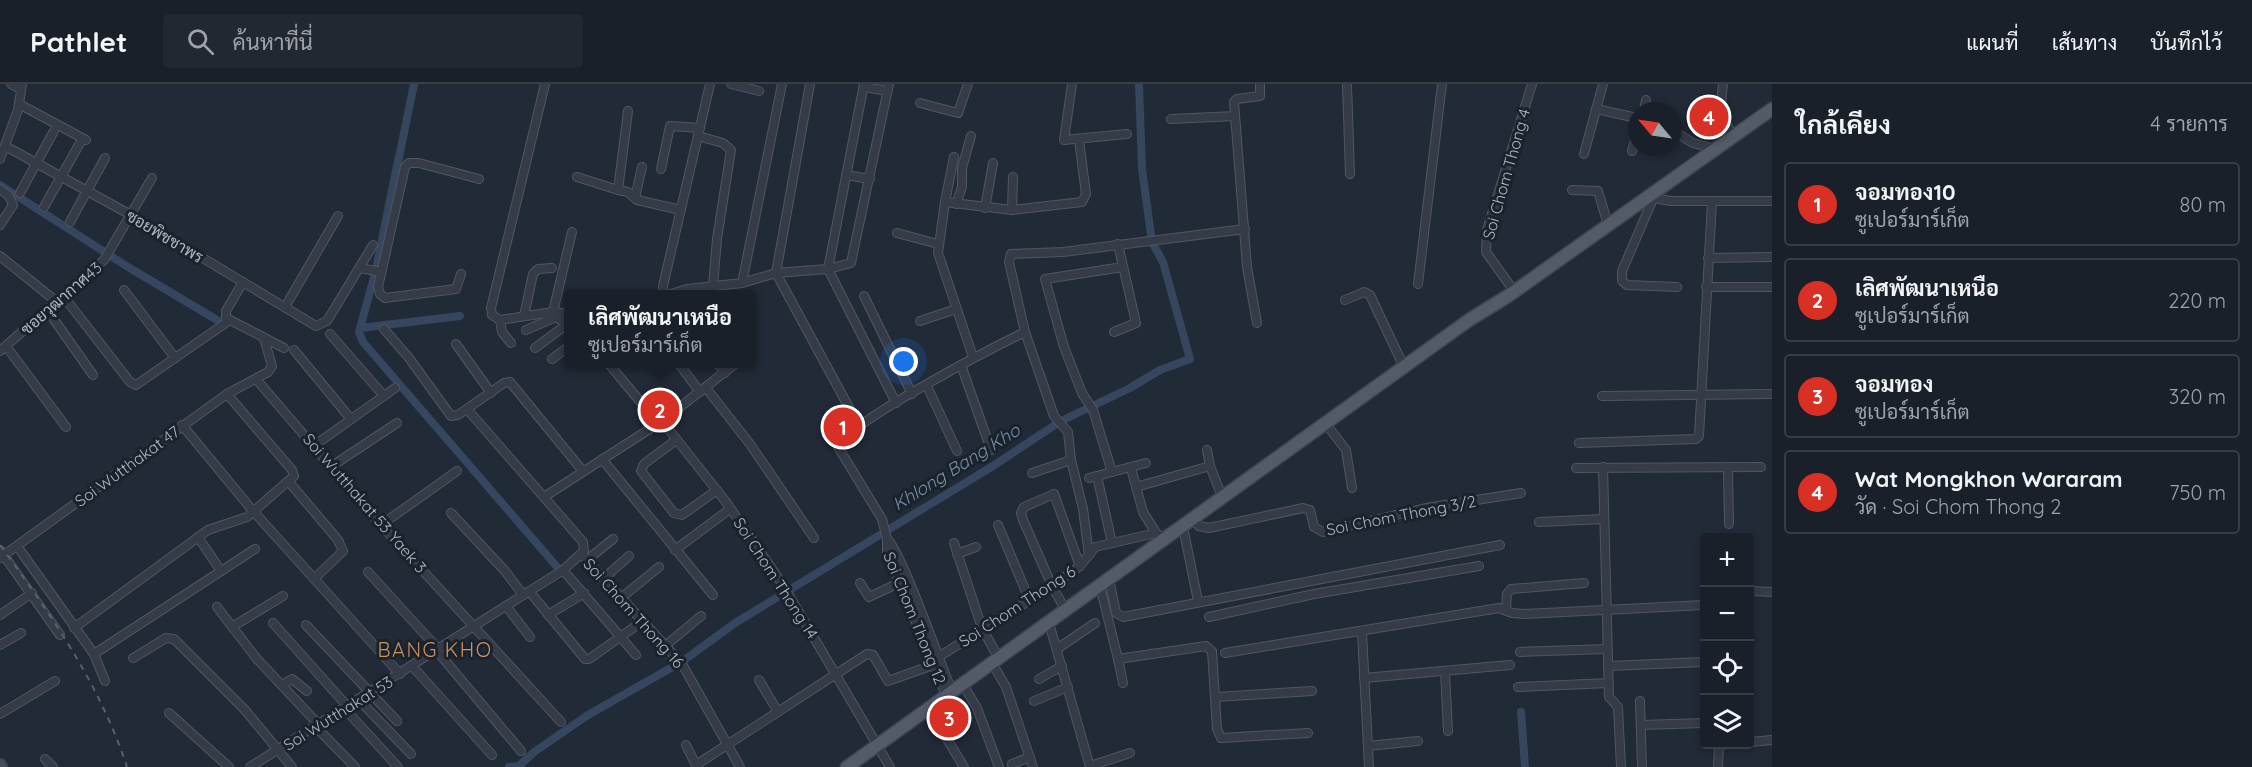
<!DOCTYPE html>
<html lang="th">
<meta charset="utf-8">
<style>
body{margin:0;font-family:Quicksand,Sarabun,sans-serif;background:#222831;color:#f1f3f6}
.controls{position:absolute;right:18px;bottom:18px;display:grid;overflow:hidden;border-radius:6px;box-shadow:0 3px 9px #0003}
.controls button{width:54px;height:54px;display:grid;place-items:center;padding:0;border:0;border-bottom:2px solid #373e46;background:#192029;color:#f1f3f6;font:30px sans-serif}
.compass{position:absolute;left:1628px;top:18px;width:54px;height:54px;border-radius:50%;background:#192029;box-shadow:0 3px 9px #0003;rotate:299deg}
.you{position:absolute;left:904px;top:278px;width:21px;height:21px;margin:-15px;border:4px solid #fff;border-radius:50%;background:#1a73e8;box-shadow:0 0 0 9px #1a73e833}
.badge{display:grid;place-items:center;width:39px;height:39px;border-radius:50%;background:#d93025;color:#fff;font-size:20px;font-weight:700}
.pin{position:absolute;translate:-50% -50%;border:3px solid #fff;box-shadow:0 2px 6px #0006}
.popup{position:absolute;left:564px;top:206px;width:192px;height:78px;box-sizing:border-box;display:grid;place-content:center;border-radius:6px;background:#192029;filter:drop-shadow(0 2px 4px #0005);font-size:20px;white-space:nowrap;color:#9fa3a8}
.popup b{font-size:22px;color:#f1f3f6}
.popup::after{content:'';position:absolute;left:50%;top:100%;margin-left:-12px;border:12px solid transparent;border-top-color:#192029}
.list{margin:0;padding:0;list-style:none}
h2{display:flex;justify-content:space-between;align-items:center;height:78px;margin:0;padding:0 24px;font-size:26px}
h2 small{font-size:20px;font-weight:400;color:#9fa3a8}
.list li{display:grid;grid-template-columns:39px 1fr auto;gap:18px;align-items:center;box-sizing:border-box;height:84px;margin:0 12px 12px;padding:0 12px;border:2px solid #373e46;border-radius:6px}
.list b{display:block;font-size:22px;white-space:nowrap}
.list p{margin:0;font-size:20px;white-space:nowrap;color:#9fa3a8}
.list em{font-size:20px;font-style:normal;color:#9fa3a8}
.icon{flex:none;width:33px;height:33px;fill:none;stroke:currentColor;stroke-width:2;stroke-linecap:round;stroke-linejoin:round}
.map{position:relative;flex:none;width:1772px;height:683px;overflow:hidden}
header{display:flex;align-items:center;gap:36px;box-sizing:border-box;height:84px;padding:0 30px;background:#192029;border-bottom:2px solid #373e46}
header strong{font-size:28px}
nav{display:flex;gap:33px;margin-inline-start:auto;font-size:21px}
.search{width:420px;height:54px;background:#222831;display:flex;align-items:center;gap:15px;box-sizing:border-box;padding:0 21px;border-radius:6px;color:#9fa3a8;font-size:22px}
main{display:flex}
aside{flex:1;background:#192029}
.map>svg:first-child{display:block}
.green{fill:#233638}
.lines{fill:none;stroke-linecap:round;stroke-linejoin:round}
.canal{stroke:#36465e;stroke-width:8}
.minor-casing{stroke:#4f5762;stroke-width:10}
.secondary-casing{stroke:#3e4651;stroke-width:14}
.primary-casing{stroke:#3e4651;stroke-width:15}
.minor{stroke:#353c48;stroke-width:8}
.secondary{stroke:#434c5b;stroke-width:10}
.primary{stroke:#535b68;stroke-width:12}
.rail{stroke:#57606f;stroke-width:2;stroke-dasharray:6 6;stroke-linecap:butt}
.labels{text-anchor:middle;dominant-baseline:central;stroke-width:6;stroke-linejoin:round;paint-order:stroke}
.street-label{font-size:16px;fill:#afb7c4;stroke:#1a222c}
.water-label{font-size:18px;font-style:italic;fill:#788eab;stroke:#1a222c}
.quarter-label{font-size:20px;letter-spacing:1.5px;fill:#ce9160;stroke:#1a222c}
</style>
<header>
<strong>Pathlet</strong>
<div class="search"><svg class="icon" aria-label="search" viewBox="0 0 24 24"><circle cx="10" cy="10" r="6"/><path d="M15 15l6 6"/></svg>ค้นหาที่นี่</div>
<nav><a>แผนที่</a><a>เส้นทาง</a><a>บันทึกไว้</a></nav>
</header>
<main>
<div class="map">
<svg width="1772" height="683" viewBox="0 0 1772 683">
<rect width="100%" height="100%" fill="#212a37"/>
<path class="green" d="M394 72H404L381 179 373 177Z"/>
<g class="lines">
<g class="canal">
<path d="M0 101 128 183 217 236"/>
<path d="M377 181 414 0"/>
<path d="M374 193 359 248 363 258 558 484"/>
<path d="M360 244 460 232"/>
<path d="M1521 628 1525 683"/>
<path d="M509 683 519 682 534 668 588 631 683 577 735 539 993 382 1061 337 1130 304 1160 286 1190 275 1163 178 1152 158 1142 85 1139 0"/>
</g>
<g class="minor-casing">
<g id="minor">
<path d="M11 0 20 5"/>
<path d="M545 0 491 224 492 231 500 236 553 228 568 230"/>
<path d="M731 0 759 7"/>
<path d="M810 0 776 189 859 342"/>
<path d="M864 0 828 185 896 319"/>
<path d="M1072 0 1064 56 1127 50"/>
<path d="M1347 0 1350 90"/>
<path d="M1723 0 1720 29 1733 52"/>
<path d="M864 3 888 7"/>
<path d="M920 19 958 29 968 0"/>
<path d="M19 20 86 56"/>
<path d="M1596 25 1637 34"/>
<path d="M628 27 618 106 628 108 637 116 681 126"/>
<path d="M1644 27 1646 16"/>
<path d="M1171 35 1235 32"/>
<path d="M1673 47 1693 59 1715 65"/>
<path d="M698 52 723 59 731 66 717 155 713 202"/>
<path d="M7 63 131 131 316 242 327 237 373 161"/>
<path d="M1632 67 1637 50"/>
<path d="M1584 70 1603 0"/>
<path d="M0 75 18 26 22 0"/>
<path d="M661 85 670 42 700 44"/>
<path d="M846 91 870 95"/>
<path d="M577 93 618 106"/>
<path d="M0 105 9 112 13 121 0 141"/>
<path d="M1572 106 1598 107 1608 141"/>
<path d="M20 109 54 47"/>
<path d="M1648 113 1671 117H1772"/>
<path d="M635 114 642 83"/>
<path d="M1653 115 1622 187V197L1627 201 1677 203"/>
<path d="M945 118 954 73"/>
<path d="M956 120 962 103V84L971 52"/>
<path d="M44 123 80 59"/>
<path d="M985 124 993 79"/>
<path d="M1012 126 1013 93"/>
<path d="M70 138 105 74"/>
<path d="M897 149 938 160"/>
<path d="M0 172 57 218"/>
<path d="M1708 174 1772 173"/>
<path d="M360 184 381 188"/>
<path d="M461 190 456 205 385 214 380 210 378 203 405 83 409 79H419L479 95"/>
<path d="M742 199 782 0"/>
<path d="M1418 200 1442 0"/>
<path d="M1706 203H1772"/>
<path d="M124 206 175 274"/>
<path d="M1514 207 1486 168 1487 146 1532 0"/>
<path d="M664 210 663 202 710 0"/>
<path d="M671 210 687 205 742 199 776 189 828 185 851 179 889 0"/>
<path d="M864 212 912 310"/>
<path d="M64 213 130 298 136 301 230 236 226 234V227L243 198"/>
<path d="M1345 216 1364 208 1370 211 1404 283"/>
<path d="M285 223 338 132"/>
<path d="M48 227 93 291"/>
<path d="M553 228 572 148"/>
<path d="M524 232 533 190 538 185 552 184"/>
<path d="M230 236 284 264"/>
<path d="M500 236 502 248 511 259"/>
<path d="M920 237 956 225"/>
<path d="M1257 239 1247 183 1234 18 1237 15 1260 12V0"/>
<path d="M384 245 409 274 451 332 458 331 504 299 510 298 582 386"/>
<path d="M526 246 556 233 568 241"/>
<path d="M1114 248 1136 239 1118 160"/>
<path d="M330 250 384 312"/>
<path d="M456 260 491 309"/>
<path d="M6 262 66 343"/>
<path d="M535 264 566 241"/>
<path d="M294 266 350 334"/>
<path d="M0 267 104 176 152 94"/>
<path d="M973 273 938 169 945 118 1012 126 1082 118 1086 110 1079 56"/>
<path d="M552 275 568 263"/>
<path d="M609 280 658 339"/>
<path d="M679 280 700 308"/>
<path d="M718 280 725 289"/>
<path d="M961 281 991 366"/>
<path d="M256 295 381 441 561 638"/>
<path d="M927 302 957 367"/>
<path d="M706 304 750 360 814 454"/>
<path d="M1602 312 1772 310"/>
<path d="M662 337 726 418 783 501 890 683"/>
<path d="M1326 340 1346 366 1352 404"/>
<path d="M182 341 253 427 400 590"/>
<path d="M676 356 644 380 641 387 674 429 682 431 717 406"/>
<path d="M1579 359 1696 355 1699 352 1712 118"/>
<path d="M315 361 395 304"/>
<path d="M1207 366 1210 382 1223 415"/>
<path d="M602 375 713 511"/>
<path d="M332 382 397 339"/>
<path d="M1603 383 1609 613 1618 623 1621 683"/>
<path d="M1728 383 1729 440"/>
<path d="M1576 384 1761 383"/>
<path d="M1112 388 1093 326 1082 309 1064 263 1045 195 1123 183"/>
<path d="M1132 388 1143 428 1156 449"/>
<path d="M1032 389 1071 376"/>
<path d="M1097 392 1112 459"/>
<path d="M1089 394 1146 379"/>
<path d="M289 398 338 456 343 467 315 494"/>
<path d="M1136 403 1210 382"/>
<path d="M544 413 662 337 735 280"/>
<path d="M451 429 505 487 523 511"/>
<path d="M1193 436 1199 442 1209 444 1303 424 1310 426 1314 443 1323 448 1426 424 1521 409"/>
<path d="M1539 438 1604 435"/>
<path d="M381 441 457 387"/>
<path d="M998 441 1029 515"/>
<path d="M1183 443 1198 517"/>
<path d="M198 453 221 487"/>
<path d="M887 455C901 466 941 582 952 607"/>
<path d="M954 459 982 544 999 575"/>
<path d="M17 462 94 570 105 597"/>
<path d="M0 466 60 551"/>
<path d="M675 466 730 425"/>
<path d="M581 470 682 580 740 683"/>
<path d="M957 470 976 463"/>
<path d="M1089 471 1083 425 1071 376 1068 348 1054 332 1025 248 1009 178 1011 170 1063 168 1245 145"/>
<path d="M0 474 227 310 268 288 272 282 264 254"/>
<path d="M587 476 613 455"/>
<path d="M563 486 636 571"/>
<path d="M368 488 439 566"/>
<path d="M603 495 629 472"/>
<path d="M1109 495 1116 529 1123 533 1500 461"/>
<path d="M860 499 869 513 901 498"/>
<path d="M1100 502 1118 575 1206 562 1212 567 1217 645 1221 654 1308 649"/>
<path d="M529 507 585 575H589L643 537"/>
<path d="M1750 507 1772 508"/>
<path d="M621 514 659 483"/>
<path d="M506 522 530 553"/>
<path d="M217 523 257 575 319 641"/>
<path d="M1506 525 1507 510 1511 505 1584 499"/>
<path d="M1066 527 1052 502 1023 436 1021 429 1024 423 1054 410 1080 482"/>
<path d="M0 531 32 509"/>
<path d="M548 531 584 509"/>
<path d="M1209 533 1314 510 1479 482"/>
<path d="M273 539 348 623"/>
<path d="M1049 539 1090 683"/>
<path d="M306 541 397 637"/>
<path d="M232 543 283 512"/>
<path d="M74 544 208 446 247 433 294 392 292 386 227 310"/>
<path d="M1362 549 1369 683"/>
<path d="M0 561 21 549"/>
<path d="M665 562 701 532"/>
<path d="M1057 565 1095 539"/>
<path d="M437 567 521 667"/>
<path d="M1520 568 1607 565"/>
<path d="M1225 569 1499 524 1512 529 1524 530 1704 521"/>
<path d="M94 570 255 465"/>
<path d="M133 574 166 554 174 555 245 626 292 683"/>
<path d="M1118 575 1123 599"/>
<path d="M932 577 1052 502 1080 482 1095 463 1156 449 1166 455"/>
<path d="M992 579 1006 603 1033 683"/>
<path d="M412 582 492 671"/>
<path d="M1608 582 1704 578"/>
<path d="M1445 587 1448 647"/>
<path d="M1364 594 1510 581"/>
<path d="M1039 595 1062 582"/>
<path d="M759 596 778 628"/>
<path d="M962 599 977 624 999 683"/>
<path d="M282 601 292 595 307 607"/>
<path d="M1518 603 1609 599"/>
<path d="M946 611 887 468V455L882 435 838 363C845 340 996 262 1025 248"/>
<path d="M1216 613 1312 607"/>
<path d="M359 616 411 670"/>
<path d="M1034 617 1068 603"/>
<path d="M1640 617 1642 683"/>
<path d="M928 624 964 683"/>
<path d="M345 625 398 683"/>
<path d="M169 629 229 683"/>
<path d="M0 630 55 597"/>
<path d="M1641 641 1704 639"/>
<path d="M316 643 355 683"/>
<path d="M1750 658 1772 656"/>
<path d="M686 661 697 683"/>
<path d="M1368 662 1418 657"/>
<path d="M45 675 53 683"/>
<path d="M1012 680 1030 673"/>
<path d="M696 681 867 570 873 571 888 597 933 581"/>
<path d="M1090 682 1130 669"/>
<path d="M250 683 563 486 584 467 583 458 467 325"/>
<path d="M1718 683 1719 661 1727 660"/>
</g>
</g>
<g class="secondary-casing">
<path id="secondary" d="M0 681 1 683"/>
</g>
<g class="primary-casing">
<path id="primary" d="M847 683 1469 236 1508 212 1772 25"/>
</g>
<use href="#minor" class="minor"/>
<use href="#secondary" class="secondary"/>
<use href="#primary" class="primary"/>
<path class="rail" d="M0 461C51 531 100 600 127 683"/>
</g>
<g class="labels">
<g class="street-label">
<text transform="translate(1506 90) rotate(-74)">Soi Chom Thong 4</text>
<text transform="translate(165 152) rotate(31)">ซอยพิชชาพร</text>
<text transform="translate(61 214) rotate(-41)">ซอยวุฒากาศ43</text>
<text transform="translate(127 382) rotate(-36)">Soi Wutthakat 47</text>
<text transform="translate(365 419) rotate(49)">Soi Wutthakat 53 Yaek 3</text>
<text transform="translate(1401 431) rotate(-11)">Soi Chom Thong 3/2</text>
<text transform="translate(776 494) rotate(57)">Soi Chom Thong 14</text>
<text transform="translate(1017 522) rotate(-33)">Soi Chom Thong 6</text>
<text transform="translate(634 529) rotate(48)">Soi Chom Thong 16</text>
<text transform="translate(915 534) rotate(68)">Soi Chom Thong 12</text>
<text transform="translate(338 629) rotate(-32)">Soi Wutthakat 53</text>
</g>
<g class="water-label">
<text transform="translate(956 383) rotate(-32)">Khlong Bang Kho</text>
</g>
<g class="quarter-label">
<text x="435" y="565">BANG KHO</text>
</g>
</g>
</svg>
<div class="controls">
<button>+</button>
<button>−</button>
<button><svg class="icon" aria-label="locate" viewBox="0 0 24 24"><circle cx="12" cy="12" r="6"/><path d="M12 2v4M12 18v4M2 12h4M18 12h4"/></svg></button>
<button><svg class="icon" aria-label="layers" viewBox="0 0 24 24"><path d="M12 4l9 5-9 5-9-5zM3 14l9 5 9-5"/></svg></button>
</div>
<svg class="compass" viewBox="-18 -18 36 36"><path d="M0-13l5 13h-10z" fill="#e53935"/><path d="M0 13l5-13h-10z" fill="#9fa3a8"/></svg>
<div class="you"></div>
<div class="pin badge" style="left:843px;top:343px">1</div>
<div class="pin badge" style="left:660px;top:326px">2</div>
<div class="popup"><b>เลิศพัฒนาเหนือ</b>ซูเปอร์มาร์เก็ต</div>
<div class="pin badge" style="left:949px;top:634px">3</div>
<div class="pin badge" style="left:1709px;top:33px">4</div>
</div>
<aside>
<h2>ใกล้เคียง<small>4 รายการ</small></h2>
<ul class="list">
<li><span class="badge">1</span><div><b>จอมทอง10</b><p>ซูเปอร์มาร์เก็ต</p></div><em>80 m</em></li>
<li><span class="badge">2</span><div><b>เลิศพัฒนาเหนือ</b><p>ซูเปอร์มาร์เก็ต</p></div><em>220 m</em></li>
<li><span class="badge">3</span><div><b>จอมทอง</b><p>ซูเปอร์มาร์เก็ต</p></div><em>320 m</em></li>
<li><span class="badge">4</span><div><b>Wat Mongkhon Wararam</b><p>วัด · Soi Chom Thong 2</p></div><em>750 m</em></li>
</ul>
</aside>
</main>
